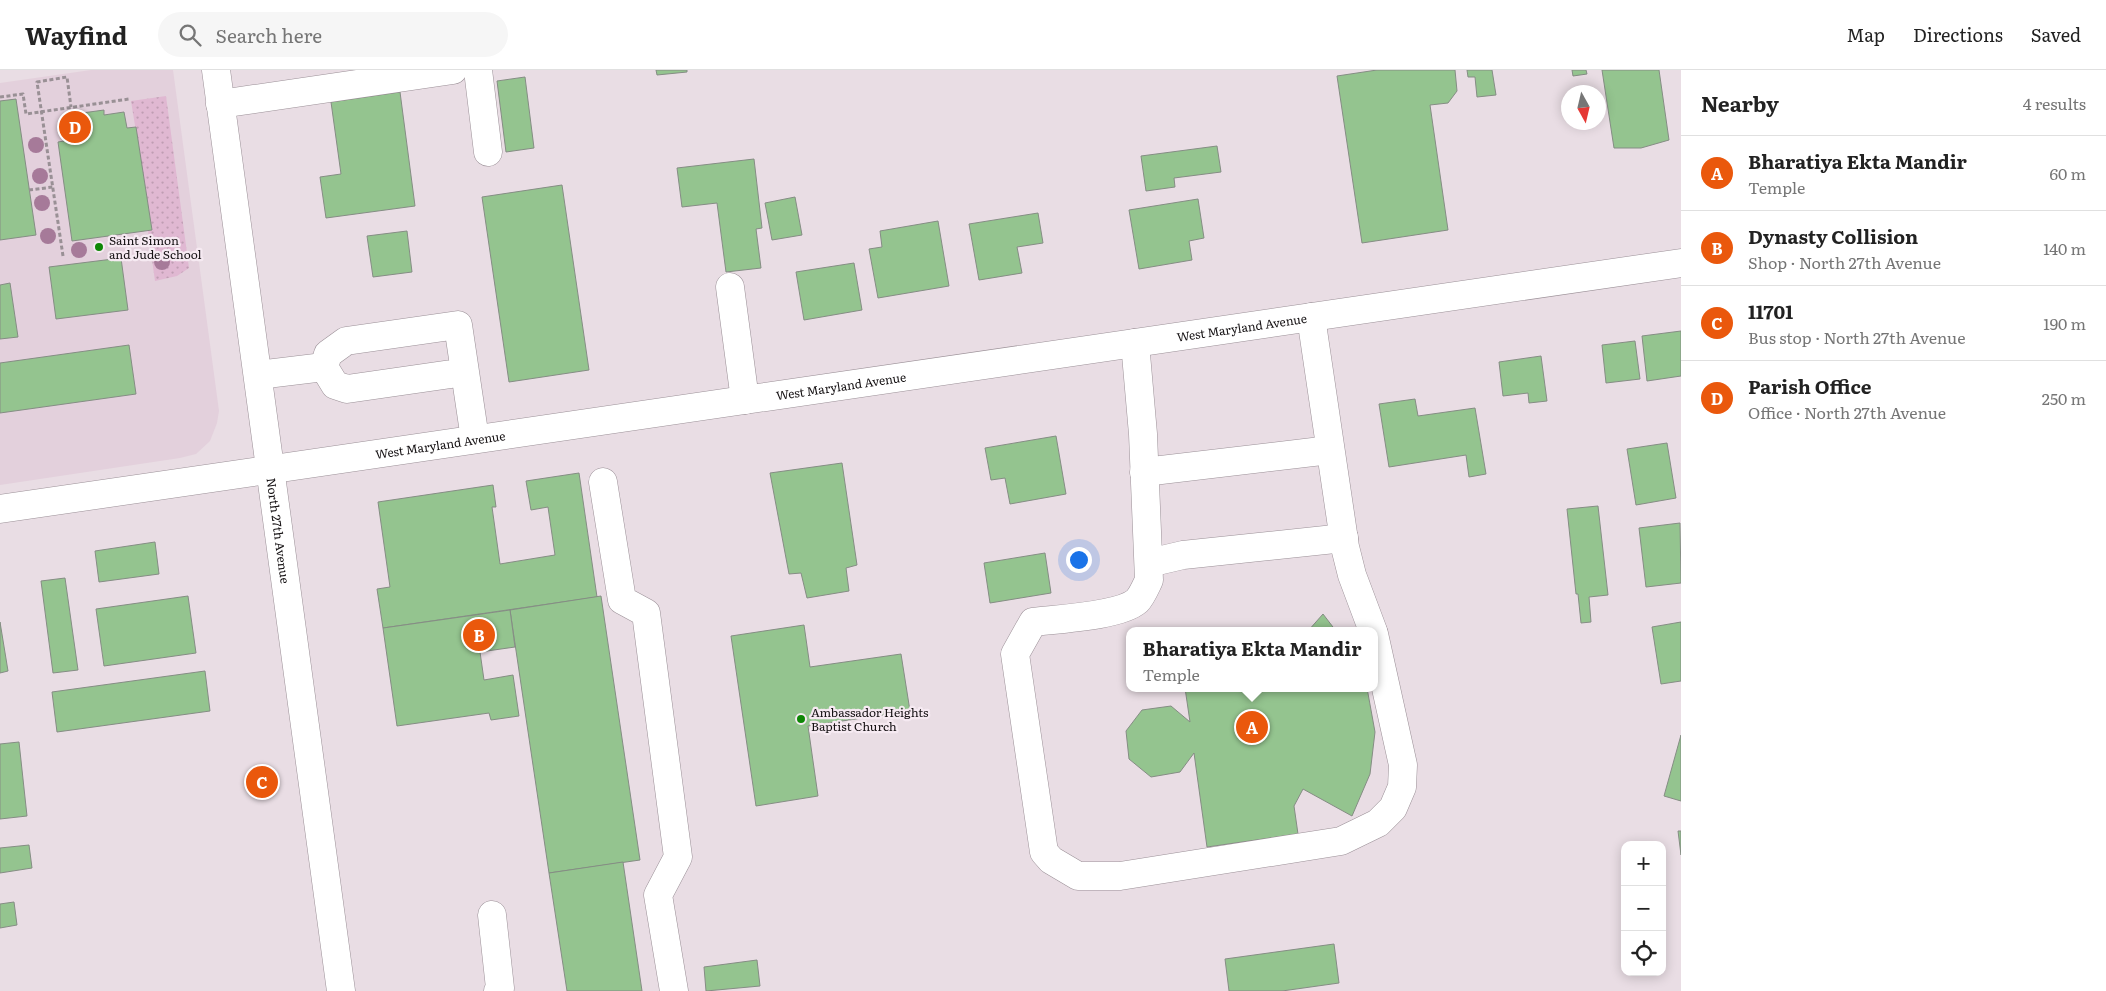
<!DOCTYPE html>
<meta charset="utf-8">
<style>
body{margin:0;font-family:Literata,serif;background:#f6f6f6;color:#222}
.controls{position:absolute;right:15px;bottom:15px;display:grid;overflow:hidden;border-radius:10px;box-shadow:0 2px 12px #0003}
.controls button{width:45px;height:45px;display:grid;place-items:center;padding:0;border:0;border-bottom:1px solid #e0e0e0;background:#fff;color:#222;font:25px sans-serif}
.compass{position:absolute;left:1561px;top:15px;width:45px;height:45px;border-radius:50%;background:#fff;box-shadow:0 2px 12px #0003;rotate:172deg}
.you{position:absolute;left:1078px;top:489px;width:18px;height:18px;margin:-12px;border:4px solid #fff;border-radius:50%;background:#1a73e8;box-shadow:0 0 0 8px #1a73e833}
.badge{display:grid;place-items:center;width:32px;height:32px;border-radius:50%;background:#ea580c;color:#fff;font-size:16px;font-weight:700}
.pin{position:absolute;translate:-50% -50%;border:2px solid #fff;box-shadow:0 1px 5px #0006}
.popup{position:absolute;left:1126px;top:557px;width:252px;height:65px;box-sizing:border-box;display:grid;place-content:center;border-radius:10px;background:#fff;filter:drop-shadow(0 1px 4px #0005);font-size:16px;white-space:nowrap;color:#767676}
.popup b{font-size:19px;color:#222}
.popup::after{content:'';position:absolute;left:50%;top:100%;margin-left:-10px;border:10px solid transparent;border-top-color:#fff}
.list{margin:0;padding:0;list-style:none}
h2{display:flex;justify-content:space-between;align-items:center;height:65px;margin:0;padding:0 20px;font-size:21px}
h2 small{font-size:16px;font-weight:400;color:#767676}
.list li{display:grid;grid-template-columns:32px 1fr auto;gap:15px;align-items:center;box-sizing:border-box;height:75px;padding:0 20px;border-top:1px solid #e0e0e0}
.list b{display:block;font-size:19px;white-space:nowrap}
.list p{margin:0;font-size:16px;white-space:nowrap;color:#767676}
.list em{font-size:16px;font-style:normal;color:#767676}
.icon{flex:none;width:28px;height:28px;fill:none;stroke:currentColor;stroke-width:2;stroke-linecap:round;stroke-linejoin:round}
.map{position:relative;flex:none;width:1681px;height:921px;overflow:hidden}
header{display:flex;align-items:center;gap:30px;box-sizing:border-box;height:70px;padding:0 25px;background:#fff;border-bottom:1px solid #e0e0e0}
header strong{font-size:24px}
nav{display:flex;gap:28px;margin-inline-start:auto;font-size:18px}
.search{width:350px;height:45px;background:#f6f6f6;display:flex;align-items:center;gap:12px;box-sizing:border-box;padding:0 18px;border-radius:28px;color:#767676;font-size:19px}
main{display:flex}
aside{flex:1;background:#fff}
.map>svg:first-child{display:block}
.built{fill:#e3d0dc}
.grass{fill:url(#grass-dots)}
.building{fill:#94c48f;stroke:#858d84}
.lines{fill:none;stroke-linecap:round;stroke-linejoin:round}
.minor-casing{stroke:#9b9097;stroke-width:29}
.major-casing{stroke:#9b9097;stroke-width:29}
.path{stroke:#999095;stroke-width:3;stroke-dasharray:4 2.5;stroke-linecap:butt}
.minor{stroke:#fff;stroke-width:28}
.major{stroke:#fff;stroke-width:28}
.tree{fill:#a67a99}
.poi-dot{fill:#0e8706;stroke:#f6eaf2;stroke-width:2}
.labels{text-anchor:middle;dominant-baseline:central;stroke-width:4.5;stroke-linejoin:round;paint-order:stroke}
.poi-label{font-size:12px;fill:#151113;stroke:#f6eaf2;text-anchor:start}
.street-label{font-size:12px;fill:#151113;stroke:#f6eaf2}
</style>
<header>
<strong>Wayfind</strong>
<div class="search"><svg class="icon" aria-label="search" viewBox="0 0 24 24"><circle cx="10" cy="10" r="6"/><path d="M15 15l6 6"/></svg>Search here</div>
<nav><a>Map</a><a>Directions</a><a>Saved</a></nav>
</header>
<main>
<div class="map">
<svg width="1681" height="921" viewBox="0 0 1681 921">
<defs>
<pattern id="grass-dots" width="8" height="8" patternUnits="userSpaceOnUse" patternTransform="scale(1.25)"><rect width="8" height="8" fill="#e0b8d2"/><path d="M2 2h.1M6 6h.1" fill="none" stroke="#bf9db3" stroke-width="1.8" stroke-linecap="round"/></pattern>
</defs>
<rect width="100%" height="100%" fill="#e9dde4"/>
<path class="built" d="M91 0H173L219 341 217 353 210 371 196 384 180 388 0 415V13Z"/>
<path class="grass" d="M166 26 189 198 177 206 155 211 148 161 152 160 131 31Z"/>
<g class="building">
<path d="M656 0H687V2L657 5Z"/>
<path d="M1377 0H1455L1457 21 1448 33 1430 35 1448 160 1362 173 1337 6Z"/>
<path d="M1467 0H1492L1496 25 1477 27 1475 7H1468Z"/>
<path d="M1572 0H1586L1587 4 1573 6Z"/>
<path d="M1602 0H1659L1669 70 1641 78H1614Z"/>
<path d="M525 7 534 78 506 82 497 11Z"/>
<path d="M400 22 415 136 326 148 320 107 341 104 331 32Z"/>
<path d="M16 29 36 165 0 170V31Z"/>
<path d="M104 40V45L124 42 127 58 136 57 152 160 72 171 58 72 64 71 61 50 76 49 75 44Z"/>
<path d="M1217 76 1221 102 1174 108 1175 117 1146 121 1141 86Z"/>
<path d="M754 89 762 158 756 159 761 198 726 202 717 133 682 137 677 98Z"/>
<path d="M562 115 589 300 509 312 482 127Z"/>
<path d="M795 127 802 165 772 170 765 133Z"/>
<path d="M1198 129 1204 168 1189 171 1192 190 1139 199 1129 140Z"/>
<path d="M1038 143 1043 173 1017 177 1022 203 979 210 969 154Z"/>
<path d="M938 151 949 216 878 228 869 179 882 177 880 161Z"/>
<path d="M407 161 412 202 373 207 367 166Z"/>
<path d="M121 188 128 240 56 249 49 197Z"/>
<path d="M854 193 862 240 804 250 796 202Z"/>
<path d="M10 213 18 267 0 269V215Z"/>
<path d="M1681 261V306L1647 311 1642 266Z"/>
<path d="M1635 271 1640 309 1606 313 1602 275Z"/>
<path d="M129 275 136 324 0 343V293Z"/>
<path d="M1541 286 1547 331 1529 333 1528 323 1503 326 1499 292Z"/>
<path d="M1415 329 1418 346 1475 338 1486 404 1469 407 1466 385 1389 397 1379 334Z"/>
<path d="M1056 366 1066 424 1010 434 1005 408 991 410 985 378Z"/>
<path d="M1667 373 1676 428 1636 435 1627 379Z"/>
<path d="M842 393 857 495 846 498 849 521 807 528 801 503 789 504 770 403Z"/>
<path d="M579 403 597 527 383 558 377 519 390 517 378 432 493 415 496 437H492L500 494 555 485 548 437 531 440 526 411Z"/>
<path d="M1598 436 1608 525 1589 527 1591 552 1581 553 1578 524H1576L1567 439Z"/>
<path d="M1680 453 1681 513 1646 517 1639 458Z"/>
<path d="M155 472 159 504 99 512 95 481Z"/>
<path d="M1045 483 1051 523 990 533 984 493Z"/>
<path d="M65 508 78 600 53 603 41 511Z"/>
<path d="M188 526 196 583 104 596 96 539Z"/>
<path d="M601 526 640 790 549 803 510 540Z"/>
<path d="M510 540 515 577 480 582 484 610 513 605 519 646 491 650 489 643 397 656 383 558Z"/>
<path d="M1323 544 1336 561H1308Z"/>
<path d="M0 552 8 601 0 603Z"/>
<path d="M1681 552V611L1661 614 1652 557Z"/>
<path d="M804 555 810 597 901 584 910 641 808 656 818 726 756 736 731 566Z"/>
<path d="M205 601 210 641 57 662 52 622Z"/>
<path d="M1185 618H1367L1375 662 1370 704 1352 746 1303 719 1294 736 1298 764 1207 777 1194 683 1180 702 1151 707 1129 689 1126 661 1142 640 1171 636 1190 652Z"/>
<path d="M1681 665V731L1664 726Z"/>
<path d="M19 672 27 746 0 749V674Z"/>
<path d="M263 703 265 716 261 717 258 704Z"/>
<path d="M1678 761H1681V785Z"/>
<path d="M29 775 32 798 0 803V778Z"/>
<path d="M623 792 642 921H567L549 803Z"/>
<path d="M14 832 17 855 0 858V834Z"/>
<path d="M1334 874 1339 913 1282 921H1229L1225 889Z"/>
<path d="M757 890 760 916 706 921 704 897Z"/>
</g>
<g class="lines">
<g class="minor-casing">
<g id="minor">
<path d="M478 0 488 82"/>
<path d="M220 34 453 0"/>
<path d="M730 217 745 330"/>
<path d="M1311 247 1345 477 1352 505 1373 561"/>
<path d="M1135 273 1143 364 1149 510C1146 516 1142 526 1137 531 1120 546 1057 549 1033 552L1015 584 1044 782 1051 790 1078 806H1120L1341 771 1378 753 1393 738 1402 717 1403 695 1374 564"/>
<path d="M465 302 347 319 335 315 324 297 328 284 346 271 458 255 475 369"/>
<path d="M258 305 324 297"/>
<path d="M1144 402 1330 380"/>
<path d="M603 412 622 530 646 543 678 787 658 825 674 921"/>
<path id="s1" d="M0 439 1681 193"/>
<path d="M1149 493 1183 485 1344 468"/>
<path d="M492 845 500 918 498 921"/>
</g>
</g>
<g class="major-casing">
<g id="major">
<path id="s2" d="M216 0 341 921"/>
</g>
</g>
<g class="path">
<path d="M0 27 23 24 26 44 129 29"/>
<path d="M29 120 53 117"/>
<path d="M63 186 37 12 67 7 71 37"/>
</g>
<use href="#minor" class="minor"/>
<use href="#major" class="major"/>
</g>
<g class="tree">
<circle cx="36" cy="75" r="8"/>
<circle cx="40" cy="106" r="8"/>
<circle cx="42" cy="133" r="8"/>
<circle cx="48" cy="166" r="8"/>
<circle cx="79" cy="180" r="8"/>
<circle cx="162" cy="192" r="8"/>
</g>
<g class="poi-dot">
<circle cx="99" cy="177" r="5"/>
<circle cx="801" cy="649" r="5"/>
</g>
<g class="labels">
<g class="poi-label">
<text x="109" y="170">Saint Simon<tspan x="109" dy="14">and Jude School</tspan></text>
<text x="811" y="642">Ambassador Heights<tspan x="811" dy="14">Baptist Church</tspan></text>
</g>
<g class="street-label">
<text stroke="none"><textPath href="#s1" startOffset="1255">West Maryland Avenue</textPath></text>
<text stroke="none"><textPath href="#s1" startOffset="850">West Maryland Avenue</textPath></text>
<text stroke="none"><textPath href="#s1" startOffset="445">West Maryland Avenue</textPath></text>
<text stroke="none"><textPath href="#s2" startOffset="465">North 27th Avenue</textPath></text>
</g>
</g>
</svg>
<div class="controls">
<button>+</button>
<button>−</button>
<button><svg class="icon" aria-label="locate" viewBox="0 0 24 24"><circle cx="12" cy="12" r="6"/><path d="M12 2v4M12 18v4M2 12h4M18 12h4"/></svg></button>
</div>
<svg class="compass" viewBox="-18 -18 36 36"><path d="M0-13l5 13h-10z" fill="#e53935"/><path d="M0 13l5-13h-10z" fill="#767676"/></svg>
<div class="you"></div>
<div class="pin badge" style="left:1252px;top:657px">A</div>
<div class="popup"><b>Bharatiya Ekta Mandir</b>Temple</div>
<div class="pin badge" style="left:479px;top:565px">B</div>
<div class="pin badge" style="left:262px;top:712px">C</div>
<div class="pin badge" style="left:75px;top:57px">D</div>
</div>
<aside>
<h2>Nearby<small>4 results</small></h2>
<ul class="list">
<li><span class="badge">A</span><div><b>Bharatiya Ekta Mandir</b><p>Temple</p></div><em>60 m</em></li>
<li><span class="badge">B</span><div><b>Dynasty Collision</b><p>Shop · North 27th Avenue</p></div><em>140 m</em></li>
<li><span class="badge">C</span><div><b>11701</b><p>Bus stop · North 27th Avenue</p></div><em>190 m</em></li>
<li><span class="badge">D</span><div><b>Parish Office</b><p>Office · North 27th Avenue</p></div><em>250 m</em></li>
</ul>
</aside>
</main>
